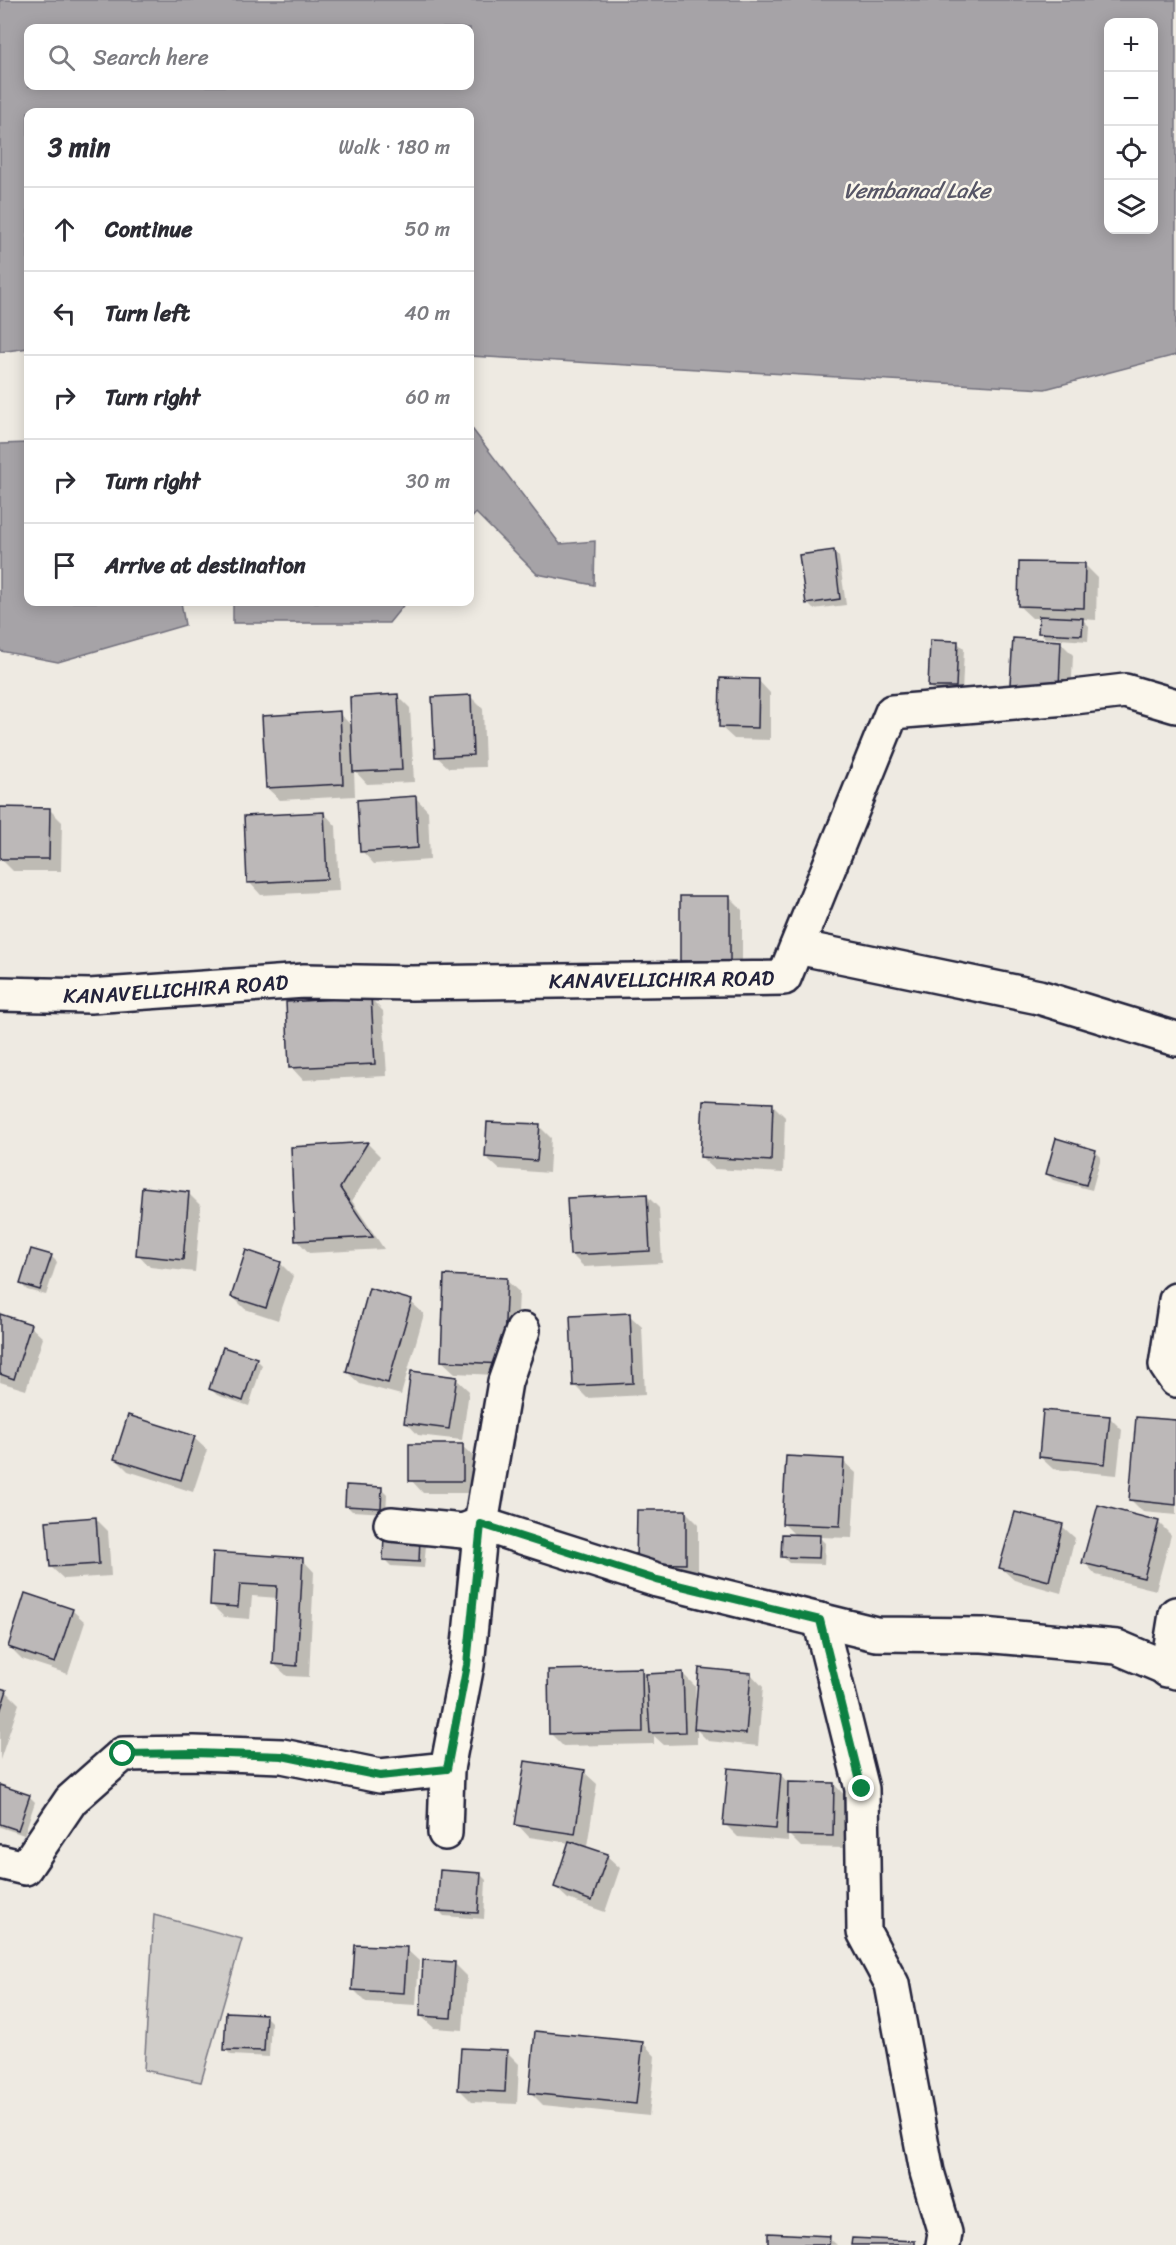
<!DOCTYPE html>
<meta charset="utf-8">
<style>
body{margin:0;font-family:Sriracha,sans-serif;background:#f7f7f7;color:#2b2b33}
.controls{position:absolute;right:18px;top:18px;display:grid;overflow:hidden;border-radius:12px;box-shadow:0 3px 15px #0003}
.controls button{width:54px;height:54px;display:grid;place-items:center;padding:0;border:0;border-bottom:2px solid #e1e1e2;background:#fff;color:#2b2b33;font:30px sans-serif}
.stop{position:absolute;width:18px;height:18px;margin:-14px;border:4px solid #0b8043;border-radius:50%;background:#fff}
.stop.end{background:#0b8043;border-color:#fff;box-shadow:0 2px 6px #0008}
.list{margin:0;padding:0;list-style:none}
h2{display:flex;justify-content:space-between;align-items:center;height:78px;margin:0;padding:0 24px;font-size:26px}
h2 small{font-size:20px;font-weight:400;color:#7c7c81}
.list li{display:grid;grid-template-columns:39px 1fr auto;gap:18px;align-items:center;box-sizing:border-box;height:84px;padding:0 24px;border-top:2px solid #e1e1e2}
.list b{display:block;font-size:22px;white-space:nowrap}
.list em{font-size:20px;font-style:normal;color:#7c7c81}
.icon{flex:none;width:33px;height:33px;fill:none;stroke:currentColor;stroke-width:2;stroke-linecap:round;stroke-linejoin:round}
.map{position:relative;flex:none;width:1176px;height:2245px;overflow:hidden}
.search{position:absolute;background:#fff;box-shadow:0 3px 15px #0003;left:24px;top:24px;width:450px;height:66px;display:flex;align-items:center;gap:15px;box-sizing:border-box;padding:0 21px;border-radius:12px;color:#7c7c81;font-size:22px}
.panel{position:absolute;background:#fff;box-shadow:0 3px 15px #0003;left:24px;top:108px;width:450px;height:498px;border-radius:12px}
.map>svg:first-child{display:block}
.green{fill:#d0cdc9;stroke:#797882;stroke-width:1.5}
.water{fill:#a6a3a7;stroke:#716f7c;stroke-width:1.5;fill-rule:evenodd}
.shadow{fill:#0003}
.building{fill:#bcb8b8;stroke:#22223b;stroke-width:1.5}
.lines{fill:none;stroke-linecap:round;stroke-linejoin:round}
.street-casing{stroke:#22223b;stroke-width:38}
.street{stroke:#fbf7ec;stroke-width:33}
.route{stroke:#0b8043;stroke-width:8}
.labels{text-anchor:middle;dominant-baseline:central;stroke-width:5;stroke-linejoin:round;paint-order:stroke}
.street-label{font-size:21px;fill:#22223b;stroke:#fbf7ec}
.water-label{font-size:22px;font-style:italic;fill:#575666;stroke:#fbf7ec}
</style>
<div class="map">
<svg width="1176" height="2245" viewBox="0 0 1176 2245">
<rect width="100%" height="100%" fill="#eeeae2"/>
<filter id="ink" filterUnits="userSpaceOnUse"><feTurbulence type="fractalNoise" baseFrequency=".0167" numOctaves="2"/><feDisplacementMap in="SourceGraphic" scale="12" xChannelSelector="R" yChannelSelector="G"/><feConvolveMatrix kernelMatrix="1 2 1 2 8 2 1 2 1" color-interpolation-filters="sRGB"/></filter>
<g filter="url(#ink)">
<path class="green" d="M154 1915 242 1939 201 2082 144 2070Z"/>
<g class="water">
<path d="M0 0H1176V355L1045 389 470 356V112H28V348L0 352ZM1154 22V230H1108V22ZM470 28V86H28V28Z"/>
<path d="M470 426 560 544 595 541 594 585 537 574 476 513 470 520Z"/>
<path d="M28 443V602H181L185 625 58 662 0 651V444Z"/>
<path d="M233 602H406L389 623H233Z"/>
</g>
<g class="shadow">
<path d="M833 551 839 557 846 605 813 609 807 603Z"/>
<path d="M1085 565 1097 577 1096 620 1082 619 1089 626 1088 641 1045 638 1039 632 1040 618H1032L1019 606Z"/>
<path d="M958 643 964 649 962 693 935 692 929 686Z"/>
<path d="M1061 643 1073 655 1071 699 1024 696 1011 683Z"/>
<path d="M758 680 770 693V740L734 739 721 727Z"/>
<path d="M398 696 410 708 414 782 367 784 354 770 355 796 280 800 267 788 339 713 353 727Z"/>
<path d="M470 696 483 709 485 767 449 768 436 756Z"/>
<path d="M416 798 428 811 430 860 374 864 362 851Z"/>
<path d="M49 809 62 822 61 871H13L0 858Z"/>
<path d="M324 813 336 826 339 891 261 895 249 882Z"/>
<path d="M730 898 742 910V973H694L682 961Z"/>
<path d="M371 999 383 1011 387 1076 303 1080 291 1067Z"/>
<path d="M773 1105 785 1117 783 1173 714 1169 701 1157Z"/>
<path d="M539 1126 551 1138 549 1173 499 1169 486 1157Z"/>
<path d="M368 1144 380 1156 352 1201 384 1249 309 1253 297 1240 292 1148Z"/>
<path d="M1095 1151 1101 1157 1092 1190 1053 1180 1047 1174Z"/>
<path d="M188 1193 201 1206 195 1272 150 1267 138 1254Z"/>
<path d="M647 1196 659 1208 662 1263 584 1267 571 1254Z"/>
<path d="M51 1256 57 1262 46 1295 27 1290 21 1284Z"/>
<path d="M280 1263 293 1276 278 1320 245 1309 232 1296Z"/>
<path d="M506 1280 519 1292 515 1376 455 1373 442 1361Z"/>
<path d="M411 1302 424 1314 401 1395 360 1384 347 1372Z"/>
<path d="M629 1315 642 1327 645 1395 587 1398 575 1386Z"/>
<path d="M0 1316 30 1326 43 1338 26 1390 0 1382Z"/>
<path d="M256 1359 262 1365 249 1406 217 1395 211 1389Z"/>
<path d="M456 1379 469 1391 462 1440 418 1435 406 1422Z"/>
<path d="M1109 1417 1122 1430 1117 1475 1053 1469 1040 1457Z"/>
<path d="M1176 1422V1515L1143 1512 1130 1499Z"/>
<path d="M194 1438 207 1450 193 1492 128 1471 115 1458Z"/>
<path d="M462 1446 475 1458V1493H423L411 1480Z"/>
<path d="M843 1461 856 1473 852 1538 819 1537 825 1543 824 1564 789 1563 783 1557 796 1536 783 1523Z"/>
<path d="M381 1488 387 1494 386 1513 352 1511 346 1505Z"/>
<path d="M686 1512 698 1524V1576L651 1575Z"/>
<path d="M95 1518 108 1531 111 1576 64 1579 51 1567Z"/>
<path d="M1158 1522 1171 1535 1156 1590 1096 1575 1084 1562Z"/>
<path d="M1062 1526 1075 1538 1061 1593 1014 1580 1001 1568Z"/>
<path d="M420 1539 426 1545 424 1568 391 1566 385 1560Z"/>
<path d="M214 1554 302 1559 314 1572 309 1677 287 1676 274 1664 278 1598 252 1596 250 1619 224 1617 212 1605Z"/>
<path d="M72 1610 85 1622 68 1674 22 1659 9 1646Z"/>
<path d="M641 1670 647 1675 682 1673 695 1686 696 1705 751 1674 763 1687 758 1746 708 1741 697 1730V1744L664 1745 654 1736V1744L563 1746 550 1733Z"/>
<path d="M0 1689 7 1692 19 1704 0 1760Z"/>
<path d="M584 1772 597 1784 587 1846H580L607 1856 620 1868 605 1912 568 1899 555 1887 570 1843 529 1837 517 1824Z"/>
<path d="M780 1774 789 1784H834L846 1797 845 1848 801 1847 788 1834V1841L738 1837 725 1824Z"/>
<path d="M0 1786 29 1796 35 1802 24 1835 0 1827Z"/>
<path d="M480 1874 486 1880 484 1919 444 1916 438 1910Z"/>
<path d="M406 1949 419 1961 416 2005 366 2002 354 1990Z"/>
<path d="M454 1963 467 1976 463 2030 434 2028 421 2016Z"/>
<path d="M265 2016 271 2022 269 2057 231 2055 225 2049Z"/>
<path d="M643 2043 655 2056 649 2116 543 2105 530 2092Z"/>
<path d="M507 2052 519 2064 517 2104 472 2102 459 2089Z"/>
<path d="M829 2238 837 2245H769Z"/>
</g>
<g class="building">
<path d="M834 550 840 599 806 604 799 555Z"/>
<path d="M1019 562 1085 563 1084 608 1018 606Z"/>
<path d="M1039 616 1083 618 1082 635 1038 633Z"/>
<path d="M1013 638 1061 641 1059 687 1010 684Z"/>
<path d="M930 640 958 641 956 687H928Z"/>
<path d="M720 678 759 679 758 728 719 727Z"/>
<path d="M398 694 402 770 353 772 350 697Z"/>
<path d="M471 695 473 755 435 757 432 697Z"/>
<path d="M340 711 343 784 266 788 262 716Z"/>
<path d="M416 796 418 848 360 852 357 800Z"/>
<path d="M0 807 50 808 49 859H0Z"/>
<path d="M324 812 327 879 247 883 244 816Z"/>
<rect x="680" y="896" width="50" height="65"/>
<path d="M371 997 375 1064 289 1068 286 1002Z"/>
<path d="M703 1100 773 1103 771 1161 700 1157Z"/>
<path d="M487 1122 540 1124 537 1161 485 1157Z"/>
<path d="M1056 1138 1096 1150 1086 1185 1046 1174Z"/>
<path d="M368 1142 340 1188 373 1237 295 1241 291 1147Z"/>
<path d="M142 1187 189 1192 183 1260 136 1255Z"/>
<path d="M647 1194 650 1251 570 1255 567 1198Z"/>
<path d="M31 1249 52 1255 40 1290 20 1284Z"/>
<path d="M246 1250 281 1262 266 1308 231 1297Z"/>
<path d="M444 1275 507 1278 503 1364 441 1361Z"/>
<path d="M369 1288 412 1300 388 1383 346 1372Z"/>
<path d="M630 1313 633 1383 573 1386 570 1316Z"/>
<path d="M0 1314 31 1324 14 1379 0 1374Z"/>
<path d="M223 1347 257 1358 243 1401 209 1389Z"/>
<path d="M411 1371 457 1377 449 1429 404 1423Z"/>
<path d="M1043 1410 1110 1416 1105 1464 1039 1457Z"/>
<path d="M128 1415 195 1436 181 1480 114 1459Z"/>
<path d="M1136 1417 1176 1420V1505L1129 1500Z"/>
<rect x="409" y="1444" width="54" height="37"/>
<path d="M786 1456 844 1459 840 1526 782 1524Z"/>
<path d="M346 1485 382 1487 381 1508 345 1506Z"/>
<path d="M1098 1505 1159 1521 1144 1578 1082 1563Z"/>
<path d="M637 1510H686V1564L636 1563Z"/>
<path d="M1015 1512 1063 1524 1049 1581 999 1568Z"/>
<path d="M96 1517 99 1564 50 1567 46 1521Z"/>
<path d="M782 1534 820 1535 819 1558 781 1557Z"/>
<path d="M384 1535 420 1537 419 1562 383 1560Z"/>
<path d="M213 1552 303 1558 297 1666 273 1664 277 1586 240 1584 238 1607 210 1605Z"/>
<path d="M25 1593 73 1609 55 1663 8 1647Z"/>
<path d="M642 1668 643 1732 549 1734 548 1670Z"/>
<path d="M699 1668 751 1673 746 1734 694 1729Z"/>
<path d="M683 1672 685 1732 650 1733 646 1674Z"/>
<path d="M0 1688 7 1690 0 1712Z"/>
<path d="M525 1761 585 1770 575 1834 515 1825Z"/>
<path d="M728 1768 781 1773 776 1829 723 1825Z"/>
<path d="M788 1782 834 1783 833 1836 787 1835Z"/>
<path d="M0 1785 30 1795 18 1830 0 1824Z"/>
<path d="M569 1841 608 1854 592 1901 554 1887Z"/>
<path d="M440 1870 481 1873 478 1913 437 1911Z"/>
<path d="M355 1945 407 1947 404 1993 352 1990Z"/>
<path d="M423 1960 455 1962 451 2018 420 2016Z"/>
<path d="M226 2012 266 2014 264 2051 224 2050Z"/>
<path d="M535 2031 643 2042 636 2104 529 2093Z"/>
<path d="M461 2048 507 2050 505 2092 458 2090Z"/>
<path d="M768 2233 830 2236 829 2245H768Z"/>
<path d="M852 2238 915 2241V2245H851Z"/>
</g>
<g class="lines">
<g class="street-casing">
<g id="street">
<path d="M797 947 1039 997 1176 1039"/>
<path id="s1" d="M0 994 90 996 304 981 412 983 784 978 892 712 1066 698 1125 691 1176 706"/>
<path d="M1176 1300 1166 1365 1176 1380"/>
<path d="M391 1524 463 1531 481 1524 505 1382 523 1330"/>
<path d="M820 1620 862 1789 864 1932 892 1984 927 2172 945 2233 943 2245"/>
<path d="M1167 1670 1176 1614"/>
<path d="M445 1833 447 1769"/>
<path d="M0 1862 25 1868 71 1800 123 1754 194 1753 282 1756 380 1776 447 1769 467 1665 481 1524 657 1580 876 1634 983 1635 1117 1647 1176 1672"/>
</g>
</g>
<use href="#street" class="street"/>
</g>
</g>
<g class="lines" filter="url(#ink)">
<path class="route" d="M123 1754 194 1753 282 1756 380 1776 447 1769 467 1665 481 1524 657 1580 820 1620 862 1789"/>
</g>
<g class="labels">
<g class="street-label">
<text stroke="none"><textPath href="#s1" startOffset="662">KANAVELLICHIRA ROAD</textPath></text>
<text stroke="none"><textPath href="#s1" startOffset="176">KANAVELLICHIRA ROAD</textPath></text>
</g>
<g class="water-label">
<text x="917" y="190">Vembanad Lake</text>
</g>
</g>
</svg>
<div class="controls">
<button>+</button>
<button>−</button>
<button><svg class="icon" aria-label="locate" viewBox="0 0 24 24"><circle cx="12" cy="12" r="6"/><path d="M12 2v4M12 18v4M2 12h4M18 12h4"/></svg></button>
<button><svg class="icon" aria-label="layers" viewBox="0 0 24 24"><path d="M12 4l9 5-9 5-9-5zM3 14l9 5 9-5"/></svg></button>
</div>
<div class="stop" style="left:123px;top:1754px"></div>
<div class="stop end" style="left:862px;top:1789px"></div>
<div class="search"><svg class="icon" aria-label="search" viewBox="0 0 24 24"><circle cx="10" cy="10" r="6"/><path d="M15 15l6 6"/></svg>Search here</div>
<section class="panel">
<h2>3 min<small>Walk · 180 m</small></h2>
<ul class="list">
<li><svg class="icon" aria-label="ahead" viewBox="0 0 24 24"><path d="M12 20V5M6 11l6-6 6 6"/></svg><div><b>Continue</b></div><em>50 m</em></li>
<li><svg class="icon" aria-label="left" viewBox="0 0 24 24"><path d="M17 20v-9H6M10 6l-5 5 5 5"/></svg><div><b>Turn left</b></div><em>40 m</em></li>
<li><svg class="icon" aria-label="right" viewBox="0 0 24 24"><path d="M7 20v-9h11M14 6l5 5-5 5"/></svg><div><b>Turn right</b></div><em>60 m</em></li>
<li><svg class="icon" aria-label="right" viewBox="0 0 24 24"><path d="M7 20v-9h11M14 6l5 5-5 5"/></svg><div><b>Turn right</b></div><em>30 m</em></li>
<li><svg class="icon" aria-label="arrive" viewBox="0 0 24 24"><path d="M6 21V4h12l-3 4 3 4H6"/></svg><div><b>Arrive at destination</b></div></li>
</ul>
</section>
</div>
